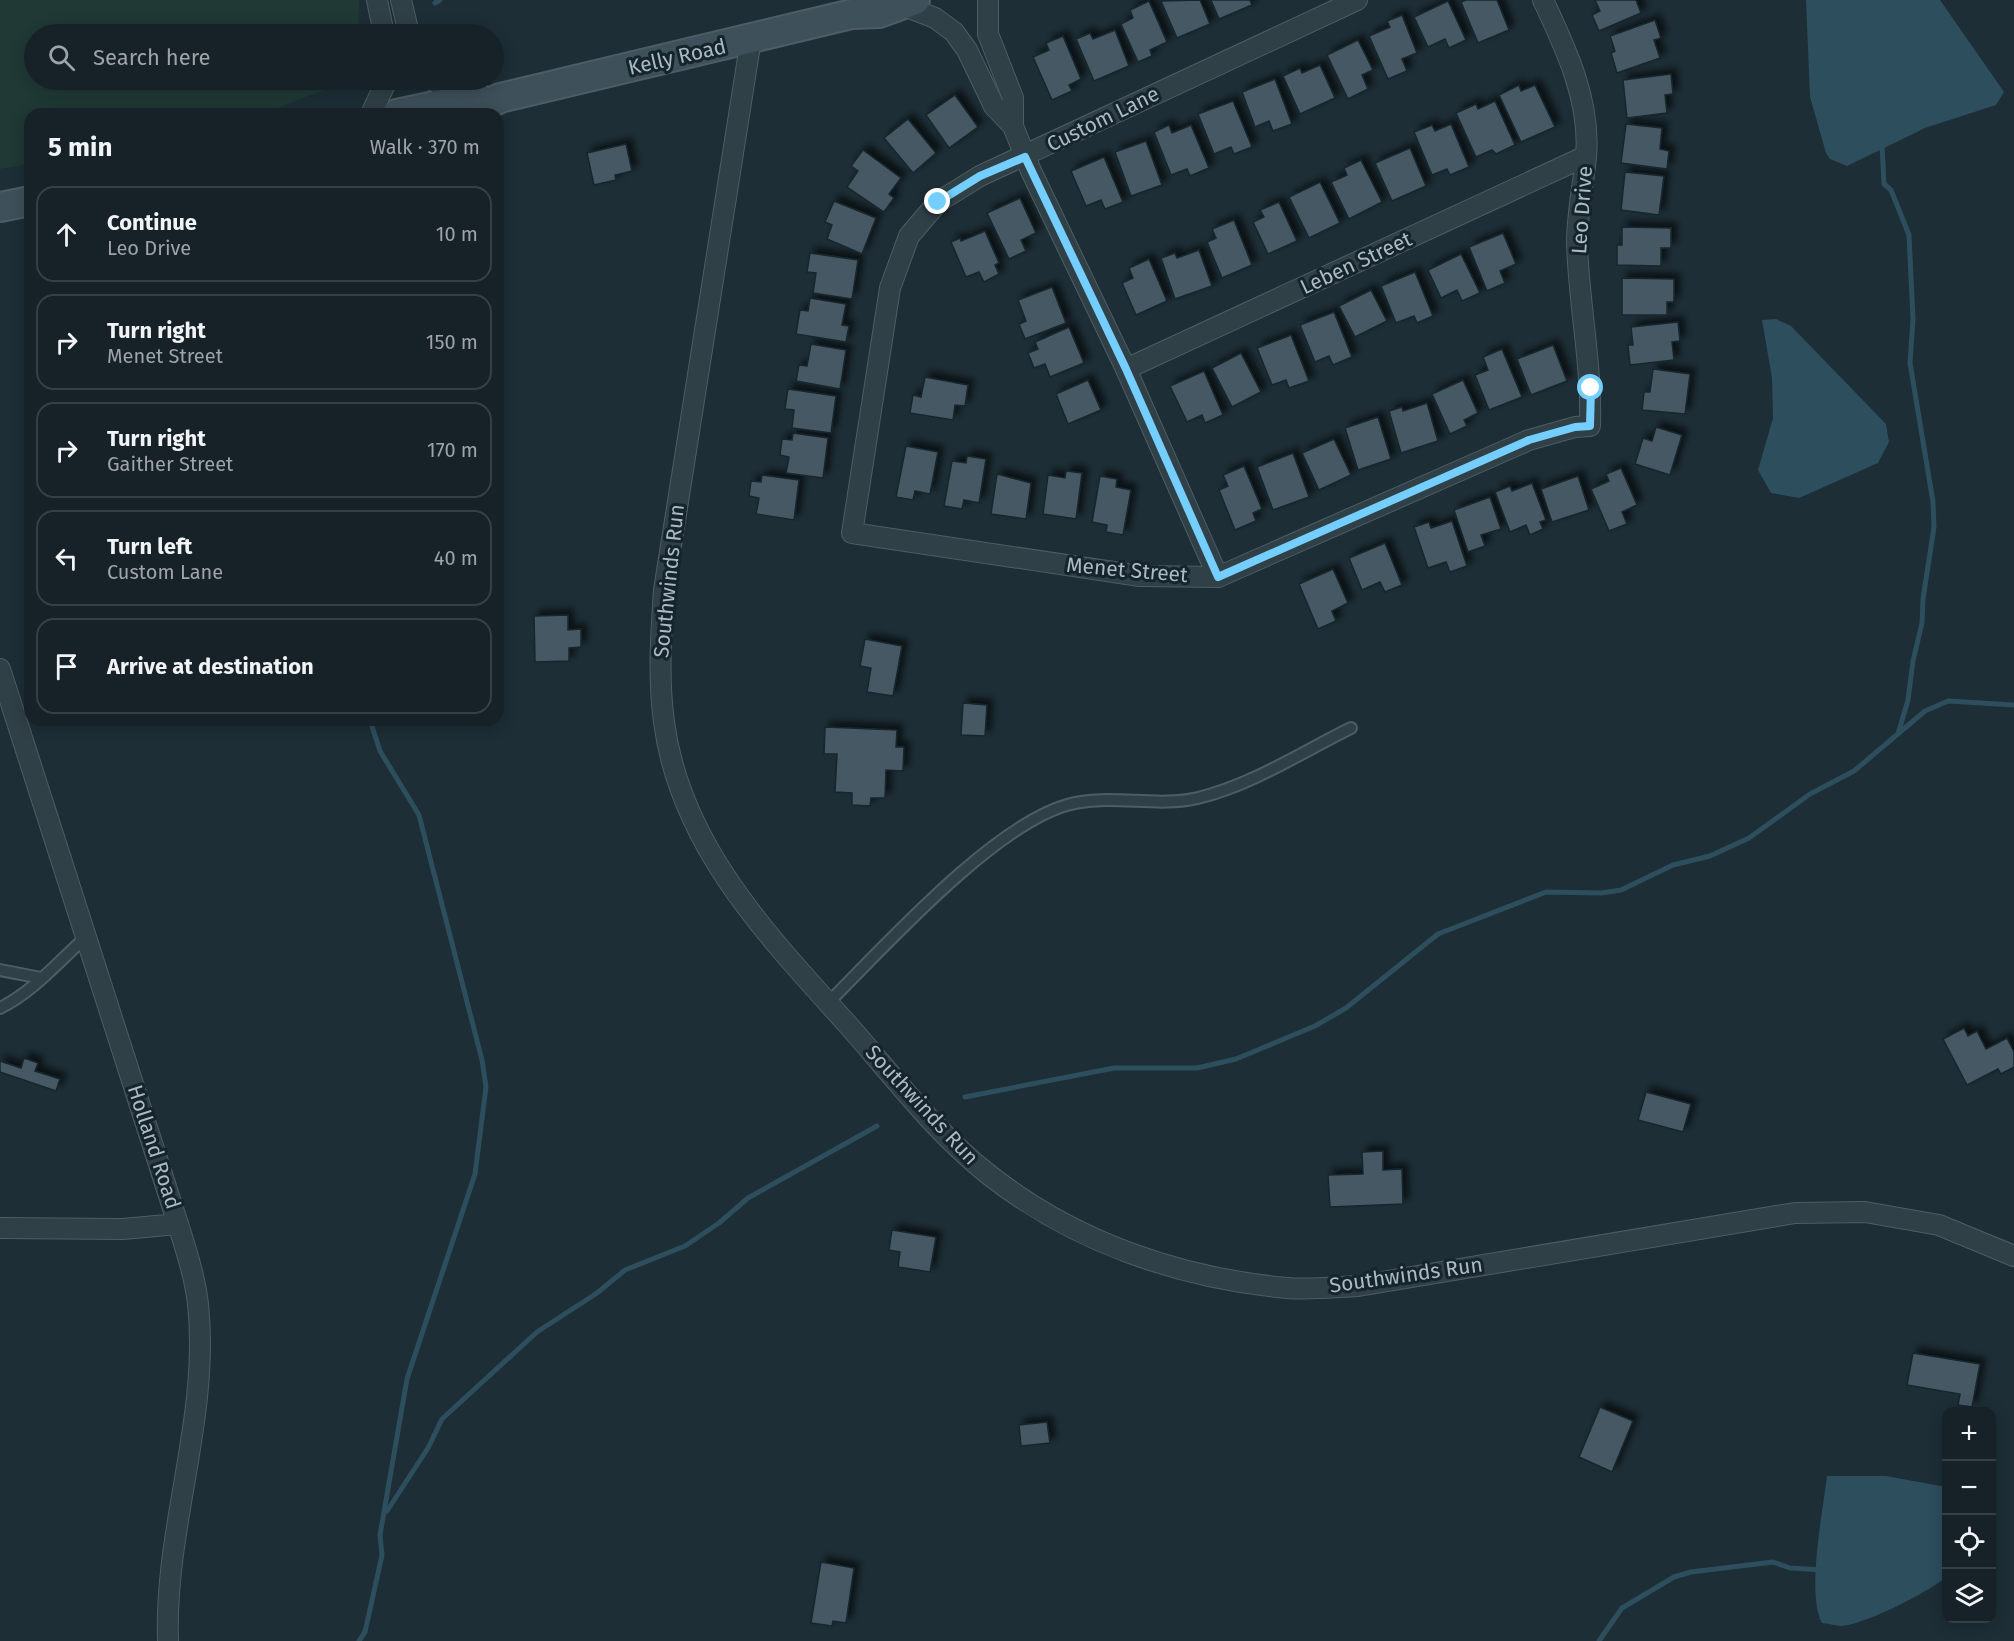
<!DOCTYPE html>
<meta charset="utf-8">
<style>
body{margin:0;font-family:"Fira Sans",sans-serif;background:#232f34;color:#f1f3f6}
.controls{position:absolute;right:18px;bottom:18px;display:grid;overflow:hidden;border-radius:12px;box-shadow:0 3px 15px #0003}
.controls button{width:54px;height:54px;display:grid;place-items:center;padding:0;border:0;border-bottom:2px solid #353f45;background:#162228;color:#f1f3f6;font:30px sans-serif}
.stop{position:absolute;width:18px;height:18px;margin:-14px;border:4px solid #74ceff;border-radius:50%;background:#fff}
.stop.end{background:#74ceff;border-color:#fff;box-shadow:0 2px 6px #0008}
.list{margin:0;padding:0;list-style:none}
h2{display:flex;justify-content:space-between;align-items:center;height:78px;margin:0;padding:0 24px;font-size:26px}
h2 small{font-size:20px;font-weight:400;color:#9ea4a8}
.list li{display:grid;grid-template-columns:39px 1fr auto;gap:18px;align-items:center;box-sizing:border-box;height:96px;margin:0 12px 12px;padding:0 12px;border:2px solid #353f45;border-radius:18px}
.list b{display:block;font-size:22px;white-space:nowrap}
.list p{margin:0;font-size:20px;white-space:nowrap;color:#9ea4a8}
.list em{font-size:20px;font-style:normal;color:#9ea4a8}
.icon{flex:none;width:33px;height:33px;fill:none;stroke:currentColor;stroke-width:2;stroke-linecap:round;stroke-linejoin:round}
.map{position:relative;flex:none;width:2014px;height:1641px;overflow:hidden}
.search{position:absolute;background:#162228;box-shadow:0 3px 15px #0003;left:24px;top:24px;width:480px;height:66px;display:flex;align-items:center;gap:15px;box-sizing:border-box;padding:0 21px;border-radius:33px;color:#9ea4a8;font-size:22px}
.panel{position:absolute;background:#162228;box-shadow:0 3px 15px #0003;left:24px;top:108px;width:480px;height:618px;border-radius:18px}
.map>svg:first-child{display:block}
.green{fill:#203935}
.water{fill:#2d4e5d}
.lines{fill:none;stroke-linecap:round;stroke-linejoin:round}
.stream{stroke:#2d4e5d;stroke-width:5}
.building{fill:#455963;stroke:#18262d;stroke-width:1.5;filter:url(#shadow)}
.lane-casing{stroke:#4e5d65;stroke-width:14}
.street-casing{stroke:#4e5d65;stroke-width:22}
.secondary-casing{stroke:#4e5d65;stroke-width:32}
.lane{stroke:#304047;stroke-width:10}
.street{stroke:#304047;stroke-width:20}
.secondary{stroke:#3e505a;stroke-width:28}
.route{stroke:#74ceff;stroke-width:8}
.labels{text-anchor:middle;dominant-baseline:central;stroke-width:6;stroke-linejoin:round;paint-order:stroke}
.street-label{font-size:21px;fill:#aabbc5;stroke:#16242b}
</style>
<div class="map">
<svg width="2014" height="1641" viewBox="0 0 2014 1641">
<defs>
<filter id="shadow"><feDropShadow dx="5.5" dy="-5.5" stdDeviation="3" flood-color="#0009"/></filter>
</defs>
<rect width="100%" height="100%" fill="#1d2e36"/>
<path class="green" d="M0 0H359L358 34H34V80H350L262 114H30V164L0 169Z"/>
<g class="water">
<path d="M1806 0H1940L2004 92 1996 105 1925 128 1847 166 1830 159 1826 153 1810 97Z"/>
<path d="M1776 319 1791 326 1886 424 1889 442 1878 463 1799 498 1771 493 1758 470 1773 418 1772 378 1762 320Z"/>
<path d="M1827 1476H1886L1946 1487V1577C1929 1592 1864 1625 1841 1626 1835 1626 1828 1623 1822 1623 1806 1594 1823 1511 1827 1476Z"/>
</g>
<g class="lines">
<g class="stream">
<path d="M435 3 440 0"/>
<path d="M1882 144 1884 184 1891 190 1909 235 1913 319 1910 363 1933 502 1934 527 1923 599 1922 623 1913 661 1908 700 1898 734"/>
<path d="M965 1097 1114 1068H1197L1236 1059 1315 1026 1346 1008 1438 934 1546 892 1601 893 1621 890 1673 865 1710 856 1749 838 1810 794 1854 771 1925 711 1948 701 2014 705"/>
<path d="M387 1511 428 1448 442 1419 537 1332 597 1293 625 1270 685 1246 719 1223 748 1198 877 1126"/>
<path d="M359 1641 365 1632 382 1555 380 1535 407 1379 475 1174 486 1087 482 1060 419 815 380 751 370 720"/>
<path d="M1599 1641 1622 1608 1674 1577 1691 1572 1773 1562 1790 1568 1824 1570"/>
</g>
</g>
<g class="building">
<path d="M1200 0 1210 24 1177 38 1161 1Z"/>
<path d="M1211 0H1250L1252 5 1219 19Z"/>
<path d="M1466 0H1497L1509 30 1478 43 1461 2Z"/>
<path d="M1595 0H1636L1641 13 1599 31 1592 15 1600 11Z"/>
<path d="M1149 1 1167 42 1150 50 1152 56 1138 62 1121 24 1133 18 1130 10Z"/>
<path d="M1448 1 1466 40 1449 48 1445 39 1428 47 1414 17Z"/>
<path d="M1402 15 1417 53 1402 59 1407 71 1388 79 1369 36 1390 27 1387 21Z"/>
<path d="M1655 20 1661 38 1654 40 1660 58 1617 73 1611 53 1615 51 1610 36Z"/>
<path d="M1115 30 1129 66 1094 81 1076 39 1090 33 1093 39Z"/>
<path d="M1063 36 1081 79 1069 85 1072 91 1052 100 1033 57 1049 50 1046 43Z"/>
<path d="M1358 40 1373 70 1362 75 1368 89 1348 99 1327 55Z"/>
<path d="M1320 65 1335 98 1300 114 1283 76 1300 68 1302 73Z"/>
<path d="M1671 74 1673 94 1665 95 1667 113 1627 118 1623 80Z"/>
<path d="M1275 79 1292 124 1273 131 1269 121 1255 127 1242 92Z"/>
<path d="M1519 85 1521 91 1535 85 1555 127 1521 142 1499 95Z"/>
<path d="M955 95 978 127 949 148 926 115Z"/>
<path d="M1233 101 1252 147 1234 154 1231 147 1214 154 1198 114Z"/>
<path d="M1495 101 1515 145 1496 154 1492 150 1476 157 1456 113 1476 104 1478 109Z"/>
<path d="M908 119 936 153 913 173 884 138Z"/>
<path d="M1451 124 1469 167 1450 175 1447 169 1432 175 1414 132 1432 125 1435 131Z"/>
<path d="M1626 124 1662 128 1660 149 1669 151 1667 169 1621 163Z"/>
<path d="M1169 125 1172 133 1191 125 1209 168 1190 176 1187 169 1171 175 1154 132Z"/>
<path d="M1146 141 1162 185 1131 196 1115 152Z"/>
<path d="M626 144 632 171 615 175 616 180 594 185 587 153Z"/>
<path d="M1410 148 1426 186 1392 201 1375 163Z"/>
<path d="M863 150 901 178 889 194 894 198 884 212 847 187 858 171 851 166Z"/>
<path d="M1104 157 1123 202 1105 209 1101 200 1086 206 1071 171Z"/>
<path d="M1361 160 1382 202 1349 219 1331 182 1347 175 1344 168Z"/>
<path d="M1625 172 1664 176 1659 215 1621 210Z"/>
<path d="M1320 182 1340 223 1309 238 1289 197Z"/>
<path d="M1020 198 1036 233 1021 240 1026 251 1009 259 987 213Z"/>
<path d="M834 201 876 218 862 254 827 239 832 225 825 222Z"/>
<path d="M1279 202 1297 241 1268 254 1253 222 1264 217 1260 210Z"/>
<path d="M1234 220 1252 265 1222 278 1207 242 1216 238 1212 229Z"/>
<path d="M1622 227 1671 228V248H1661V266L1617 265V245H1622Z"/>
<path d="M985 231 999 263 995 265 999 274 984 282 979 272 966 277 951 242 960 238 961 241Z"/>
<path d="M1503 233 1516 264 1500 271 1505 283 1487 291 1469 247Z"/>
<path d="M1199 250 1212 286 1175 299 1161 258 1175 253 1177 258Z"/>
<path d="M810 253 858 260 852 299 813 293 816 273 807 272Z"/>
<path d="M1461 254 1480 293 1462 301 1457 290 1441 298 1428 270Z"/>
<path d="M1149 259 1167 301 1136 315 1122 283 1133 278 1129 268Z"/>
<path d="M1415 272 1433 316 1417 323 1414 316 1396 323 1381 286Z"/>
<path d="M1622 278 1674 279V302H1667V315H1622Z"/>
<path d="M1052 287 1066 323 1025 339 1019 324 1026 321 1018 300Z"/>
<path d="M1371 290 1387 321 1355 337 1339 306Z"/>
<path d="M810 298 846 304 842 325 849 326 846 342 796 334 800 310 808 311Z"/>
<path d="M1334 312 1352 357 1333 365 1329 356 1315 362 1300 325Z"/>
<path d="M1678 322 1680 341 1672 342 1674 360 1630 365 1628 345H1633L1631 327Z"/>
<path d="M1069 327 1084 363 1050 377 1045 364 1034 368 1028 353 1038 349 1035 342Z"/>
<path d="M1291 335 1309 381 1289 388 1286 380 1272 385 1257 348Z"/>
<path d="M811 344 846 350 840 389 796 381 799 365 807 366Z"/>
<path d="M1553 345 1567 381 1531 395 1517 359Z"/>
<path d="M1502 349 1522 397 1489 410 1475 375 1488 370 1483 357Z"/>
<path d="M1241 353 1261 392 1232 407 1212 368Z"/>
<path d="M1653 369 1690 374 1685 414 1642 410 1644 392H1650Z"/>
<path d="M1204 371 1223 415 1205 423 1202 415 1187 422 1170 386Z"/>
<path d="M925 377 968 385 965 406 955 405 953 420 910 413 913 395 921 397Z"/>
<path d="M1088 380 1101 410 1068 424 1056 394Z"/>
<path d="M1463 380 1478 413 1464 420 1467 426 1450 434 1432 394Z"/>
<path d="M788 389 836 396 831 433 792 428 794 410 785 409Z"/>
<path d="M1427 403 1438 441 1401 453 1389 411 1402 407 1403 411Z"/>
<path d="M1378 417 1391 459 1358 470 1345 428Z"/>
<path d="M1656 427 1682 435 1670 475 1635 464 1643 438 1652 441Z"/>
<path d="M793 433 828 438 823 478 786 473 789 457 780 455 782 439 792 440Z"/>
<path d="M1334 439 1351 475 1319 490 1302 453Z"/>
<path d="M906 446 938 452 930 494 915 491 913 500 896 497Z"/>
<path d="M1293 453 1309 497 1273 510 1257 467Z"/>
<path d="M967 456 986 459 979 503 964 500 962 509 944 506 952 461 966 463Z"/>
<path d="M1244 466 1262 509 1253 513 1256 521 1235 530 1219 490 1228 486 1223 475Z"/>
<path d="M1621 468 1637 505 1622 512 1627 524 1609 531 1591 489 1609 481 1606 474Z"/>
<path d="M1066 471 1082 473 1076 519 1043 514 1048 475 1065 478Z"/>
<path d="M997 474 1031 483 1026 519 991 514Z"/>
<path d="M762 475 799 480 794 520 756 514 759 498 749 496 751 481 761 482Z"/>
<path d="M1100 476 1117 479 1116 487 1131 490 1123 535 1106 532 1107 525 1092 522Z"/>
<path d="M1578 476 1589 510 1552 522 1541 489Z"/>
<path d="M1532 483 1546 520 1540 522 1543 529 1530 535 1526 525 1510 532 1495 492 1510 486 1512 491Z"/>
<path d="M1490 497 1501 529 1481 535 1485 546 1468 552 1454 510Z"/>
<path d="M1452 521 1467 566 1450 572 1446 562 1428 568 1414 527 1429 522 1431 528Z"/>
<path d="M1385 543 1402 585 1385 592 1380 582 1362 590 1349 558Z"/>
<path d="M1333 569 1348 603 1332 611 1336 621 1318 629 1299 584Z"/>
<path d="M568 615V630L581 629V647L569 648V661L535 662 534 616Z"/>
<path d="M865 639 902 646 893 696 867 692 871 668 860 666Z"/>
<path d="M963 703 987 705 985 736 961 735Z"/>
<path d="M825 727 897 730 896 747H904L903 771 886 770 885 798H871L870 806 852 805V793L835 792 837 754H824Z"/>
<path d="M1964 1028 1968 1036 1977 1031 1986 1049 2007 1038 2014 1052V1067L2001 1074 1998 1069 1967 1085 1943 1039Z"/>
<path d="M24 1058 38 1063 35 1071 60 1079 56 1091 0 1072V1061L21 1068Z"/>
<path d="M1646 1092 1691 1104 1683 1132 1638 1120Z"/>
<path d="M1383 1151V1170L1402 1169 1403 1204 1330 1207 1328 1175 1363 1174 1362 1152Z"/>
<path d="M892 1230 936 1237 930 1272 898 1267 900 1252 889 1250Z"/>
<path d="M1913 1353 1980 1364 1972 1407 1958 1405 1960 1394 1907 1385Z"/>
<path d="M1600 1407 1633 1421 1612 1472 1579 1457Z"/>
<path d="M1047 1422 1050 1443 1021 1446 1019 1425Z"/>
<path d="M821 1562 854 1568 846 1623 833 1621 832 1626 811 1623Z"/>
</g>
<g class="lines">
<g class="lane-casing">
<g id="lane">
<path d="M0 970 41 978"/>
<path d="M828 1003C885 946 993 826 1067 805 1109 793 1156 808 1198 798 1252 785 1302 752 1351 728"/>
<path d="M0 1008C33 992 58 962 86 937"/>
</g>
</g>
<g class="street-casing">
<g id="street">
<path d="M377 0 384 34"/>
<path d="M401 0 409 34"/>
<path d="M988 0V34L1013 98V126"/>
<path d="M1357 0 980 176 938 202 909 236 890 288 852 533 1140 576 1218 577 1529 440 1575 427 1590 426C1592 365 1579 305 1577 244 1577 214 1583 186 1586 157 1591 101 1566 49 1543 0"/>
<path d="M902 5 935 18 954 32 967 50 994 106 1013 126 1031 171 1126 369 1218 577"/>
<path d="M751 39 664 590C661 634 658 678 664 722 680 846 769 937 849 1026 893 1076 936 1133 988 1174 1074 1242 1179 1278 1287 1288 1310 1290 1335 1287 1358 1286L1795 1213 1865 1212 1939 1225 2014 1256"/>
<path d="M432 80 464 99"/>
<path d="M371 114 387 80"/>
<path d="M1126 369 1586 156"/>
<path d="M0 669 178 1224C186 1250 195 1277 198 1304 210 1418 164 1528 168 1641"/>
<path d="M0 1228 123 1229 178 1224"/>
</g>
</g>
<g class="secondary-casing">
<g id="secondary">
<path d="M397 114 477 97"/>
<path d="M457 114 477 110 500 98 852 14 879 13 915 0"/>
<path d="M0 207 30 201"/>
</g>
</g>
<use href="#lane" class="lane"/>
<use href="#street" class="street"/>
<use href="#secondary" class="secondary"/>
</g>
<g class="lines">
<path class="route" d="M938 202 980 176 1025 157 1126 369 1218 577 1529 440 1575 427 1590 426 1591 388"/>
</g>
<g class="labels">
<g class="street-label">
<text transform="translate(677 57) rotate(-13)">Kelly Road</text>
<text transform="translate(1103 119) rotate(-26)">Custom Lane</text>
<text transform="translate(1582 210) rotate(-86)">Leo Drive</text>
<text transform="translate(1356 263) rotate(-25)">Leben Street</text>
<text transform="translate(1127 570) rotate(5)">Menet Street</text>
<text transform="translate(669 581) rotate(-84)">Southwinds Run</text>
<text transform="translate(922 1105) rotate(47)">Southwinds Run</text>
<text transform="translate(154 1147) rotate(72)">Holland Road</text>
<text transform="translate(1406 1275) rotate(-8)">Southwinds Run</text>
</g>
</g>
</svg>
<div class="controls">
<button>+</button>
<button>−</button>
<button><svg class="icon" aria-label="locate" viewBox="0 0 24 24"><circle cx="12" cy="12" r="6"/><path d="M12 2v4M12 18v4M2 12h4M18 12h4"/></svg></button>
<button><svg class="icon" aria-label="layers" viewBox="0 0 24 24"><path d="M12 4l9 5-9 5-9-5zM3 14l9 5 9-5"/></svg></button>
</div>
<div class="stop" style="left:1591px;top:388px"></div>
<div class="stop end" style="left:938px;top:202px"></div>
<div class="search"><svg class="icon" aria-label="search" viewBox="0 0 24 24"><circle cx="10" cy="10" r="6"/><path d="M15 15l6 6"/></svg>Search here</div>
<section class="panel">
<h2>5 min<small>Walk · 370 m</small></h2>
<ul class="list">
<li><svg class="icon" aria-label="ahead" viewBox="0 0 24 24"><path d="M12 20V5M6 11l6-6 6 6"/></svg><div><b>Continue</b><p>Leo Drive</p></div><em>10 m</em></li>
<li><svg class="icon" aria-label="right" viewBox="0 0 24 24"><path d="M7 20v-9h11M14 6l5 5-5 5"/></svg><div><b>Turn right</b><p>Menet Street</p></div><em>150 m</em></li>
<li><svg class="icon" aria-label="right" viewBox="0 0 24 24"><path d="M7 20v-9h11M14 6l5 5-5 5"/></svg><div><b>Turn right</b><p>Gaither Street</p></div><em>170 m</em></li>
<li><svg class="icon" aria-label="left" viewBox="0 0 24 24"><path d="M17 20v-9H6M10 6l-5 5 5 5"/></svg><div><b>Turn left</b><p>Custom Lane</p></div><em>40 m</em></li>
<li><svg class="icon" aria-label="arrive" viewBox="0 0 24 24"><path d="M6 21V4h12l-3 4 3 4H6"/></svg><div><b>Arrive at destination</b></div></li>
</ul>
</section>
</div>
